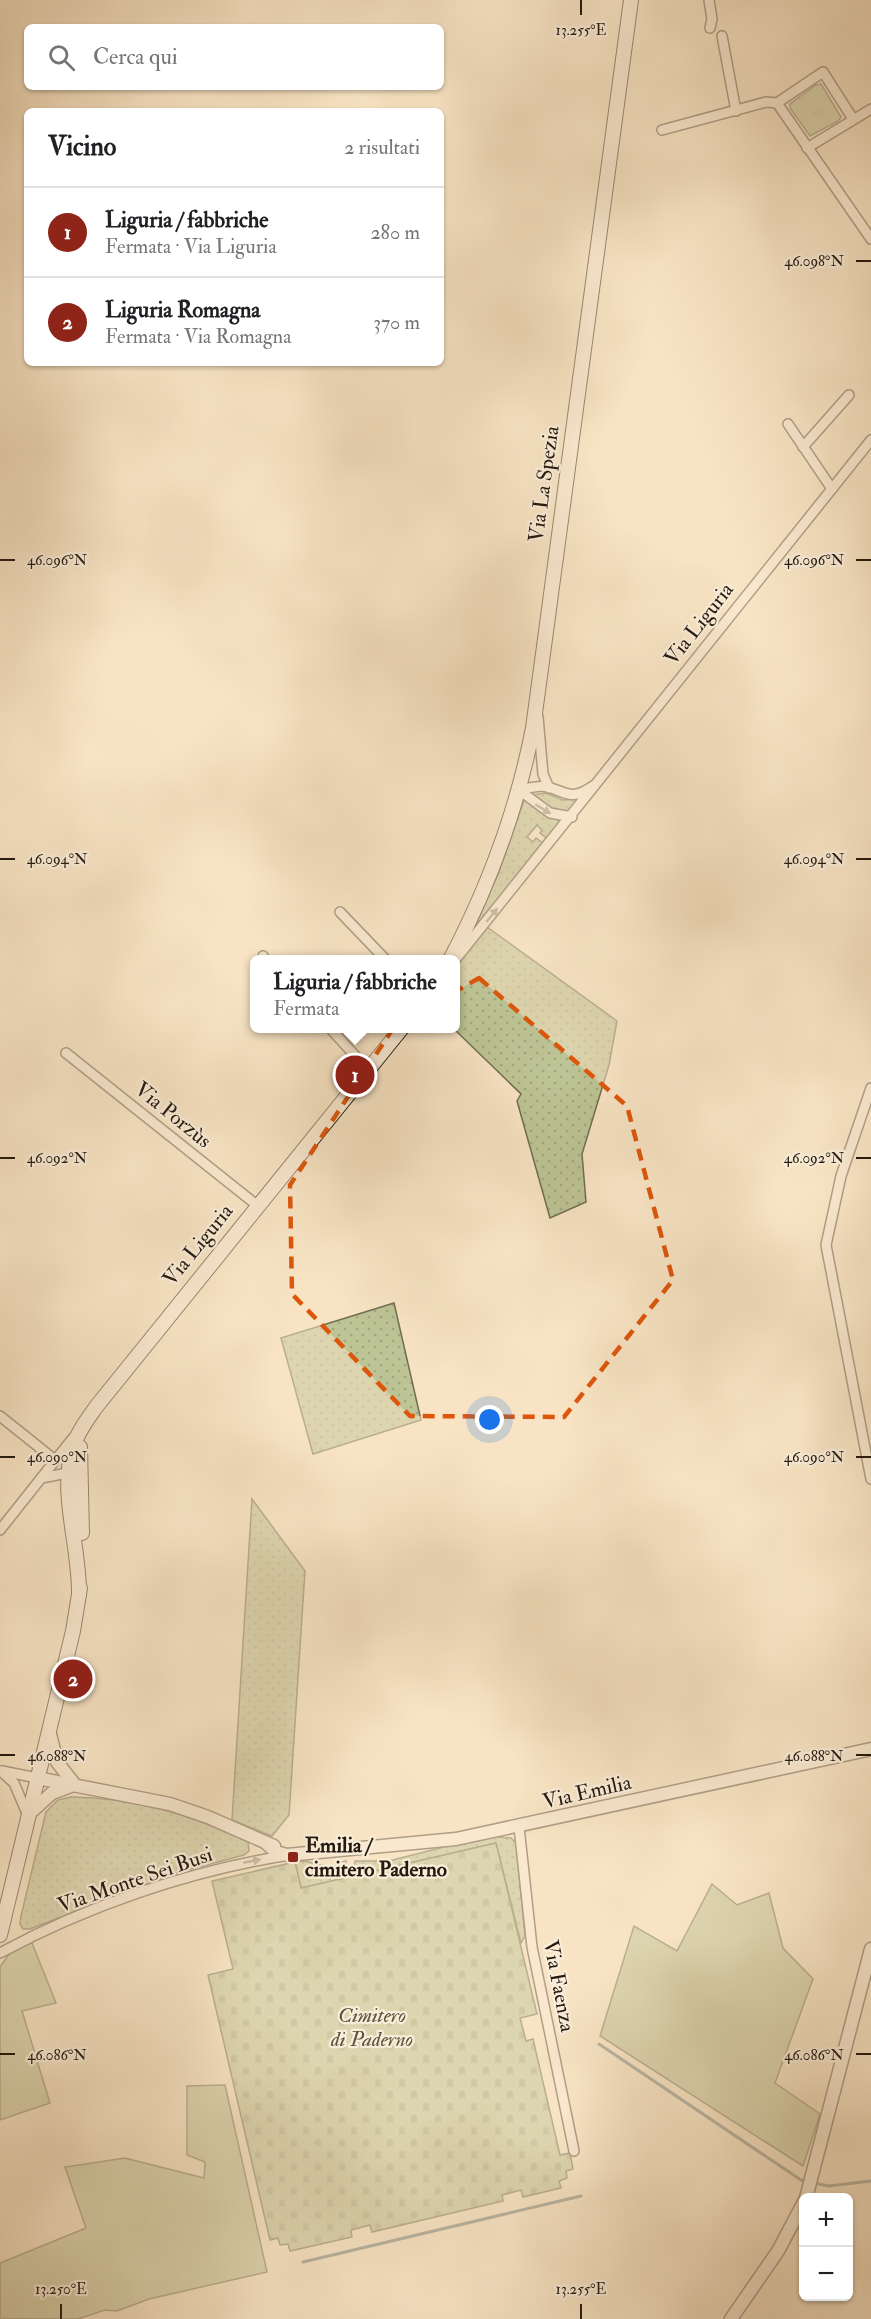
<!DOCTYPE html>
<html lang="it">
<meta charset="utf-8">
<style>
body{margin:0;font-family:"IM FELL Double Pica",serif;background:#f6f6f6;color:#202124}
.controls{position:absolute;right:18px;bottom:18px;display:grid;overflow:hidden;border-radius:9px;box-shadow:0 2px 4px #0004}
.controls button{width:54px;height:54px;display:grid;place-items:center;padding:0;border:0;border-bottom:2px solid #e0e0e0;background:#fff;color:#202124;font:30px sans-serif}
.you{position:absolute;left:490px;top:1420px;width:21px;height:21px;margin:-15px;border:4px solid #fff;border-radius:50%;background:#1a73e8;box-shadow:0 0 0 9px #1a73e833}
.badge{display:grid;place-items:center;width:39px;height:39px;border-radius:50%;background:#8f2418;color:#fff;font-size:20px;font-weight:700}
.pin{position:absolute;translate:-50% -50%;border:3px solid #fff;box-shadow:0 2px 6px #0006}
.popup{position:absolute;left:250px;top:955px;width:210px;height:78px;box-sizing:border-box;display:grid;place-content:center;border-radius:9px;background:#fff;filter:drop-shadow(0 2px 4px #0005);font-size:20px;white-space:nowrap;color:#757577}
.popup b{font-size:22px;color:#202124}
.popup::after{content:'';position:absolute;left:50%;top:100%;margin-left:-12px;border:12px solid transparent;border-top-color:#fff}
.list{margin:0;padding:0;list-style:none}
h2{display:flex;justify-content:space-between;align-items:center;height:78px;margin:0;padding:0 24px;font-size:26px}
h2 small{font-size:20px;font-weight:400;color:#757577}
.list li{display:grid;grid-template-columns:39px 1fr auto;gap:18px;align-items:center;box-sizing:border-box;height:90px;padding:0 24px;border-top:2px solid #e0e0e0}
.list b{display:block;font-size:22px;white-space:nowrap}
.list p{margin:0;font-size:20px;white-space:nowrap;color:#757577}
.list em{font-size:20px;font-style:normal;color:#757577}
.icon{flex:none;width:33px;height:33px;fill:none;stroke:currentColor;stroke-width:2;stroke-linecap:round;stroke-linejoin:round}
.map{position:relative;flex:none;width:871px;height:2319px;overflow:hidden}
.search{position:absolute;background:#fff;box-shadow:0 2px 4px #0004;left:24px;top:24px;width:420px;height:66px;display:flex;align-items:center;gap:15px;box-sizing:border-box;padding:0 21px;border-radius:9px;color:#757577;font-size:22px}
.panel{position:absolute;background:#fff;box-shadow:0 2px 4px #0004;left:24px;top:108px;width:420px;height:258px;border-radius:9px}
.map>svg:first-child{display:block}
.grass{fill:url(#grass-dots);stroke:#706e52;stroke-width:1.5}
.cemetery{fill:url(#cemetery-stones);stroke:#706e52;stroke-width:1.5}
.park{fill:url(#park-tufts);stroke:#706e52;stroke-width:1.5}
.garden{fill:#bdc495;stroke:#706e52;stroke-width:1.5}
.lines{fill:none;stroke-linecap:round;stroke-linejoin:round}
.stream{stroke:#6e7b77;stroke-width:3}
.minor-casing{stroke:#584c3c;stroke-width:12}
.tertiary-casing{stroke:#584c3c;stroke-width:15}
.secondary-casing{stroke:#23190e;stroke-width:16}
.minor{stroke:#faedd9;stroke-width:9}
.tertiary{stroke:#faedd9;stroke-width:12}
.secondary{stroke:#faedd9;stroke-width:14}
.oneway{fill:#998e7e}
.marked{fill:none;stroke:#de560c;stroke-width:4.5;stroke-dasharray:12 8;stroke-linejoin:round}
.ticks{fill:none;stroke:#23190e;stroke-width:2}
.poi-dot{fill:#8f2418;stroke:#faedd9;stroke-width:2}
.labels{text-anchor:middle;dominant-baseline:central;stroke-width:4.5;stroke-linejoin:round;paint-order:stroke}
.street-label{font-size:21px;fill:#23190e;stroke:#faedd9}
.poi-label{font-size:21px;font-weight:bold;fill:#23190e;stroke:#faedd9;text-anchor:start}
.park-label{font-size:21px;font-style:italic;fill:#59553d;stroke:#faedd9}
.ticks-label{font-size:15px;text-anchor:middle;fill:#23190e;stroke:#faedd9;stroke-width:4.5;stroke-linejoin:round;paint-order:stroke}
</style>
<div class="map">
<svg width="871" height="2319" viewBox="0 0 871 2319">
<defs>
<pattern id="grass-dots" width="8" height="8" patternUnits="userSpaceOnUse" patternTransform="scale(1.5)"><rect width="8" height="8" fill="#bdc495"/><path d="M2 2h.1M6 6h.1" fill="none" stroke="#a2a87f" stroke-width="1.8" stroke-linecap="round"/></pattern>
<pattern id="cemetery-stones" width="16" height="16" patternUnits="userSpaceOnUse" patternTransform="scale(1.5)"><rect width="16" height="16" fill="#bdc495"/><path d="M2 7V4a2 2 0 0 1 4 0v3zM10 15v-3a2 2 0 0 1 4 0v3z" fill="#a2a87f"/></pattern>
<pattern id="park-tufts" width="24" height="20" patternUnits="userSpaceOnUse" patternTransform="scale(1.5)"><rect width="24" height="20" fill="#bdc495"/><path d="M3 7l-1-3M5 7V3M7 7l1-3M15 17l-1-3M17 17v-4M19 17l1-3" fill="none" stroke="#a2a87f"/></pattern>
</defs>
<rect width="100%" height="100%" fill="#f8e4c4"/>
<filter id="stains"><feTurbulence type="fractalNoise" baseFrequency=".00333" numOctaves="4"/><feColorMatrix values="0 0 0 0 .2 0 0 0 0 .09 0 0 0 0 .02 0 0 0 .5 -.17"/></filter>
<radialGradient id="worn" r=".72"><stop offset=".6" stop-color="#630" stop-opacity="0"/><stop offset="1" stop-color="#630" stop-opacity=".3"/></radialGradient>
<g class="grass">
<path d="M546 793 563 800 580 799 570 813 547 808 531 795Z"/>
<path d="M525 798 543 814 564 822 549 840 540 833 542 830 537 825 527 837 533 842 536 838 545 845 469 940 499 872Z"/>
<path d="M487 927 617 1021 609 1065 582 1154 586 1202 550 1218 517 1101 521 1094 454 1029 456 964Z"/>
<path d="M394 1303 421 1420 313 1454 281 1338Z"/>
<path d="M252 1499 305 1571 289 1815 272 1836 232 1820Z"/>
<path d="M71 1797C133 1798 187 1813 244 1840L248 1842 249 1851 244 1855 176 1873 30 1929H23L20 1924 21 1916 46 1812 58 1800Z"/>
<path d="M487 1836 511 1838 516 1843 525 1936 521 1943 496 1843 335 1881 334 1868 338 1863 346 1861V1866L354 1867 355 1861H389Z"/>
<path d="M304 1861 326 1866 331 1882 301 1888 295 1862Z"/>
</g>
<path class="cemetery" d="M496 1843 537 2014 520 2018 526 2041 533 2039 560 2155 570 2153 573 2169 566 2171 567 2178 559 2181 561 2188 523 2197 521 2190 502 2195 503 2201 372 2232 370 2225 351 2230 352 2237 290 2251 288 2244 280 2245 278 2238 270 2240 208 1975 233 1969 212 1881 295 1862 301 1888Z"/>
<path class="park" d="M821 84 841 117 838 121 810 136 790 108V104L816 85Z"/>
<g class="garden">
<path d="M712 1884 737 1905 769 1893 783 1948 813 1979 775 2083 820 2114 803 2166 600 2036 634 1926 677 1951Z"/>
<path d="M30 1938 56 2003 22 2011 50 2103 0 2120V1967L16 1944Z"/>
<path d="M225 2085 267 2272 149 2299 117 2311 105 2310 78 2319H0V2263L86 2228 65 2167 125 2158 204 2178 205 2162 187 2155V2086Z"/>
</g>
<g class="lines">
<g class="stream">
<path d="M599 2044 801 2180 808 2182"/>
<path d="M814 2183 829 2186 871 2181"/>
<path d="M303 2262 581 2196"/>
</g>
<g class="minor-casing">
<g id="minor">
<path d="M709 0 712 19 710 28"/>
<path d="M722 36 736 111"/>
<path d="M777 103 823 72 853 119"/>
<path d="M662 130 766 102 777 103 871 239"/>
<path d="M807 148 871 109"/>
<path d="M788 424 832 489"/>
<path d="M803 447 849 395"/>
<path d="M538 717 543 774 549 788"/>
<path d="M519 790C527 788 540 785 548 787 568 793 572 801 593 786"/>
<path d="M519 790 550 813 572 817"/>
<path d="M340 912 386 960"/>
<path d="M263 956 266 960"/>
<path d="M455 960 871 440"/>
<path d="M330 1028 368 1070"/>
<path d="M66 1053 258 1206"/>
<path d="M871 1088 841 1176 826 1245 871 1479"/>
<path d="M0 1416 55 1460"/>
<path d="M41 1478 73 1472"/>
<path d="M0 1530 73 1438"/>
<path d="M1 1771 14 1783 28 1816"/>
<path d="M2 1771 37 1778"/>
<path d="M519 1827 532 1947 574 2151"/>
<path d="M0 1953C87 1906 186 1872 283 1856"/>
</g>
</g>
<g class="tertiary-casing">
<g id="tertiary">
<path d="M50 1734 57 1762 75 1785"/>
<path d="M37 1778 170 1804 208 1817 274 1846"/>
<path d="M29 1814 52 1793 71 1786"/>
<path d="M266 1843 276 1852 287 1855 456 1839 871 1749"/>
<path d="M806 2198 871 1949"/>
<path d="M731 2319 778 2251 804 2202"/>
</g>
</g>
<g class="secondary-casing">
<g id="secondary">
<path d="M450 960C489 886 517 810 533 728L631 0"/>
<path d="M80 1447 82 1533"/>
<path d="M79 1595C80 1547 59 1494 73 1447 77 1433 87 1420 96 1407L402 1028"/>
<path d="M0 1935 73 1631 80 1588"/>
</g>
</g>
<use href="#minor" class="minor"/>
<use href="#tertiary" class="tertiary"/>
<use href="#secondary" class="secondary"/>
</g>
<defs><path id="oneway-solid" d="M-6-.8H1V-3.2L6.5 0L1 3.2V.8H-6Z" transform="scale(1.5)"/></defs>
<g class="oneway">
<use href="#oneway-solid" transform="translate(543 809) rotate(31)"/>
<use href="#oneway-solid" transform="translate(492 915) rotate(-51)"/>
<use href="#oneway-solid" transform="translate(252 1861) rotate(-11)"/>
</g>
<path d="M0 0H871V2319H0ZM479 978 627 1106 673 1280 564 1417 410 1416 292 1294 290 1185 394 1027Z" fill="#f8e4c4" fill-opacity=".55" fill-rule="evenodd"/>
<path class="marked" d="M479 978 627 1106 673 1280 564 1417 410 1416 292 1294 290 1185 394 1027Z"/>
<path class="ticks" d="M581 0V15M856 261H871M0 560H15M856 560H871M0 859H15M856 859H871M0 1158H15M856 1158H871M0 1457H15M856 1457H871M0 1755H15M856 1755H871M0 2054H15M856 2054H871M61 2304V2319M581 2304V2319"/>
<rect class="poi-dot" x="287" y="1851" width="12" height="12" rx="3"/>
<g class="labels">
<g class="street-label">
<text transform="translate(544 484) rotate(-82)">Via La Spezia</text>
<text transform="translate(699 624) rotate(-52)">Via Liguria</text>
<text transform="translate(173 1115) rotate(39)">Via Porzùs</text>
<text transform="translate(198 1245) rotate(-51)">Via Liguria</text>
<text transform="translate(587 1792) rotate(-13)">Via Emilia</text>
<text transform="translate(135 1880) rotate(-19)">Via Monte Sei Busi</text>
<text transform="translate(559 1986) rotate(79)">Via Faenza</text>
</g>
<g class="poi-label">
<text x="305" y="1845">Emilia /<tspan x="305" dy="24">cimitero Paderno</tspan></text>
</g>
<g class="park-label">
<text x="372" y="2015">Cimitero<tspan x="372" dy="24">di Paderno</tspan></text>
</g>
</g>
<g class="ticks-label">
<text x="581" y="35">13.255°E</text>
<text x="814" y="266">46.098°N</text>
<text x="57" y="565">46.096°N</text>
<text x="814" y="565">46.096°N</text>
<text x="57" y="864">46.094°N</text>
<text x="814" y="864">46.094°N</text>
<text x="57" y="1163">46.092°N</text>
<text x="814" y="1163">46.092°N</text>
<text x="57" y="1462">46.090°N</text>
<text x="814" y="1462">46.090°N</text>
<text x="57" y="1761">46.088°N</text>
<text x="814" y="1761">46.088°N</text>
<text x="57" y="2060">46.086°N</text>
<text x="814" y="2060">46.086°N</text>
<text x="61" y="2294">13.250°E</text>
<text x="581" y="2294">13.255°E</text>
</g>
<rect width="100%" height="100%" filter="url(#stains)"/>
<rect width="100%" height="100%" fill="url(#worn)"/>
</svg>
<div class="controls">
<button>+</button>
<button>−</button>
</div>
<div class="you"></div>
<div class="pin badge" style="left:355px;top:1075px">1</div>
<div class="popup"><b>Liguria / fabbriche</b>Fermata</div>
<div class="pin badge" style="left:73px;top:1679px">2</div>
<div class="search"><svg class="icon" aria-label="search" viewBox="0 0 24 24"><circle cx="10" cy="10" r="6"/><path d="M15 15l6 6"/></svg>Cerca qui</div>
<section class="panel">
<h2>Vicino<small>2 risultati</small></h2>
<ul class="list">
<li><span class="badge">1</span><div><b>Liguria / fabbriche</b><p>Fermata · Via Liguria</p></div><em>280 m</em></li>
<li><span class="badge">2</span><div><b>Liguria Romagna</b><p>Fermata · Via Romagna</p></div><em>370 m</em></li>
</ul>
</section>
</div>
